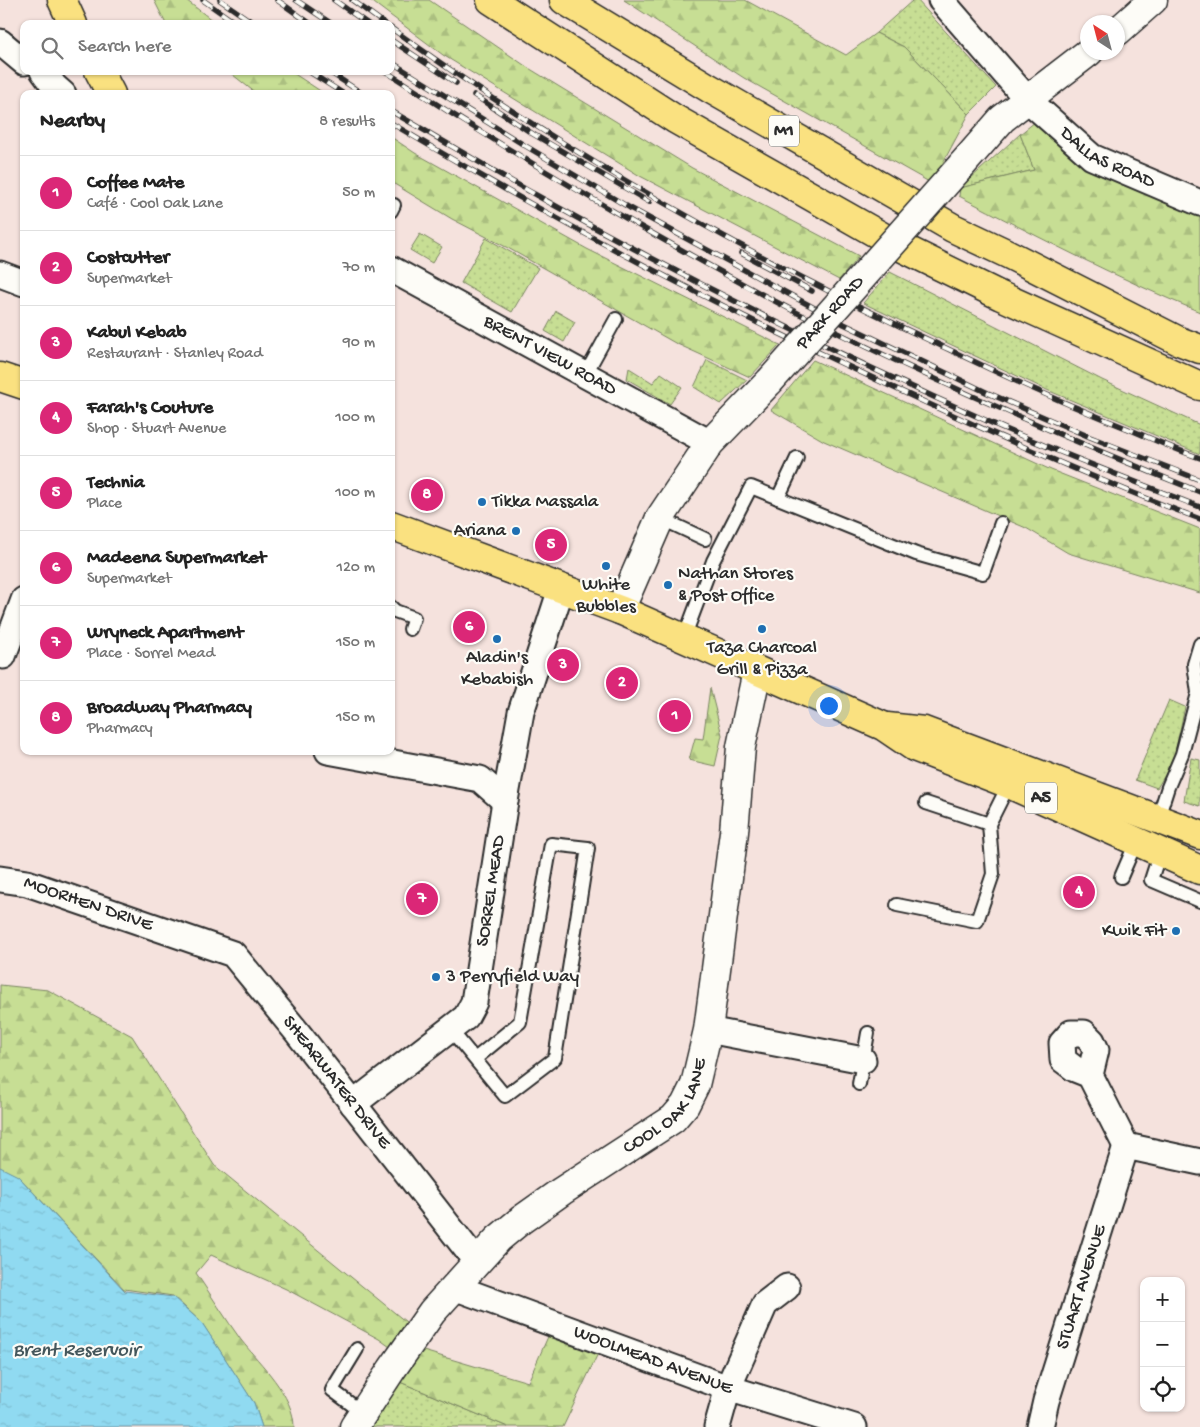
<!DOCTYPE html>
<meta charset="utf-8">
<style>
body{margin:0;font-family:"Gochi Hand",sans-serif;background:#f6f6f6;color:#222}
.controls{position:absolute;right:15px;bottom:15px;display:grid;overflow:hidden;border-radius:10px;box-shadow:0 1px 4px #0004}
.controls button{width:45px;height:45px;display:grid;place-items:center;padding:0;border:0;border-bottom:1px solid #e0e0e0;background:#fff;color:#222;font:25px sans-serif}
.compass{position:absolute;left:1080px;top:15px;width:45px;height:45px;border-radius:50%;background:#fff;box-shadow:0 1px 4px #0004;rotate:324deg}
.you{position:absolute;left:828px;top:705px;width:18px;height:18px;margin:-12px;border:4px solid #fff;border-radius:50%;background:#1a73e8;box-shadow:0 0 0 8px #1a73e833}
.badge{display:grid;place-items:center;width:32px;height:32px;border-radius:50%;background:#db2777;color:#fff;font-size:16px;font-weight:700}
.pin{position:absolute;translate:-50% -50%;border:2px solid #fff;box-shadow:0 1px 5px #0006}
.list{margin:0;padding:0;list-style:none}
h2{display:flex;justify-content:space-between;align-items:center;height:65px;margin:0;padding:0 20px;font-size:21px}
h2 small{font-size:16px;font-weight:400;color:#767676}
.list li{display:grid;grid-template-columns:32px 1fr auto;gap:15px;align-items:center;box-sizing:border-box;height:75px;padding:0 20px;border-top:1px solid #e0e0e0}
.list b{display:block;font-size:19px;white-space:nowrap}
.list p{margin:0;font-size:16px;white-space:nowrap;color:#767676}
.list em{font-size:16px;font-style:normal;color:#767676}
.icon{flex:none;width:28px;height:28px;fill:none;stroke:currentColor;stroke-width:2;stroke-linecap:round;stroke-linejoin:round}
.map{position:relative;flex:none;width:1200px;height:1427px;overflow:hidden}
.search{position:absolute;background:#fff;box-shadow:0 1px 4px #0004;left:20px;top:20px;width:375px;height:55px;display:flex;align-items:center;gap:12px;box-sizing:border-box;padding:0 18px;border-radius:10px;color:#767676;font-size:19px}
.panel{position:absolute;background:#fff;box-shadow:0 1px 4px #0004;left:20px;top:90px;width:375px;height:665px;border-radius:10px}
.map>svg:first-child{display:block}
.green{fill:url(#green-dots);stroke:#798460}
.forest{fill:url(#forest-firs);stroke:#798460}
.water{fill:url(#water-ripples);stroke:#6894a2}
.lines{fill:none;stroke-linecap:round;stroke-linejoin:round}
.lane-casing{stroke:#2b2b2b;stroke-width:16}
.street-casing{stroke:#2b2b2b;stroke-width:29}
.secondary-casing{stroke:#2b2b2b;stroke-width:31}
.primary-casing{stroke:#2b2b2b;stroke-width:31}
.highway-casing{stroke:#2b2b2b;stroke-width:31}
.lane{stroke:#fdfcf7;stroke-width:12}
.street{stroke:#fdfcf7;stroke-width:25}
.secondary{stroke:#fdfcf7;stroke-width:28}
.primary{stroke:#fae180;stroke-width:28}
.highway{stroke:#fae180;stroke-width:28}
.rail-casing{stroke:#2b2b2b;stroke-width:5.5}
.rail{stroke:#fdfcf7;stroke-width:4;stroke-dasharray:11;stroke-linecap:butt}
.secondary-bridge-casing{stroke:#2b2b2b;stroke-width:31;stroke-linecap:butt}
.secondary-bridge{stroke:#fdfcf7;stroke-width:28}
.poi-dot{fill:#1f6fb2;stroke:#fdfcf7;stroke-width:2}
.labels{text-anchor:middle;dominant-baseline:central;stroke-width:4.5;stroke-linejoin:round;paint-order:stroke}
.shield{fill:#fdfcf7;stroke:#6a6a68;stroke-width:1}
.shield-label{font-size:18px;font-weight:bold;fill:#2b2b2b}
.street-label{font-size:19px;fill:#2b2b2b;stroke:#fdfcf7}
.poi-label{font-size:19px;fill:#2b2b2b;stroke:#fdfcf7;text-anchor:start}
.water-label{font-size:20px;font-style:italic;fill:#44575c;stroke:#fdfcf7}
</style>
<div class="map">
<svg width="1200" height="1427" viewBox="0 0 1200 1427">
<defs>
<pattern id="green-dots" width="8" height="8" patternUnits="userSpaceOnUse" patternTransform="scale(1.25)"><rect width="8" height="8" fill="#c7de94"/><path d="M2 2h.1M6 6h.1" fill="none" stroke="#abbf80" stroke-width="1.8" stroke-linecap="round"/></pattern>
<pattern id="forest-firs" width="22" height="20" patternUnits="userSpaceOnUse" patternTransform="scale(1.25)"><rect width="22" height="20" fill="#c7de94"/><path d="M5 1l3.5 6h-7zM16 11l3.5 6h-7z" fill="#abbf80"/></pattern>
<pattern id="water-ripples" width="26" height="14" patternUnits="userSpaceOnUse" patternTransform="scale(1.25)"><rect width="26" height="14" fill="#90daf1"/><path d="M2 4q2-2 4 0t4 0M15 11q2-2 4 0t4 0" fill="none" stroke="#7cbbcf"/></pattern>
</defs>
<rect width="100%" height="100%" fill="#f5e2dd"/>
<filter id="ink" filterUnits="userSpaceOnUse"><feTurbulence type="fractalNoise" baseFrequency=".02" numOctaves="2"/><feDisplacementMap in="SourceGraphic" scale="10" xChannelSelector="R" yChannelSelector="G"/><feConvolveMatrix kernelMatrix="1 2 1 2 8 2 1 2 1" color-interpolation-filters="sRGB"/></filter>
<g filter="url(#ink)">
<g class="green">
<path d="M913 0H917L996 87 969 114 904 47 876 33Z"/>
<path d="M1020 134 1034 170 960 188Z"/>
<path d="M420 234 442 247 432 263 410 250Z"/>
<path d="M486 238 538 268 512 312 461 283Z"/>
<path d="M890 272 1102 380 1200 425V454L1047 390 863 303Z"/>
<path d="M556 311 575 322 564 342 545 331Z"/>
<path d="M707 360 747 380 721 404 694 387Z"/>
<path d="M629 368 653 383 661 373 682 387 670 404 627 379Z"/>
<path d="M1169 700 1185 707 1173 762 1157 788 1135 780Z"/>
<path d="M1191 758 1200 760V806L1184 801Z"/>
<path d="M400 1382 508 1427H366Z"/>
</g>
<g class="forest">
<path d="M154 0H186L217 24H166Z"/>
<path d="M370 0H429L527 67 692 168 859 256 839 280 640 176 443 55Z"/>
<path d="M624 0H745L846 55 876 33 904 47 969 114 937 174 931 183 744 78Z"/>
<path d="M228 71H290L325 94H257Z"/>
<path d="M1035 122 1200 214V312C1117 278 1038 237 959 196L960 188 1034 170 1020 134Z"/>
<path d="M391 137 415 153 587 249 780 345 750 377 675 343 508 248 452 219 391 182Z"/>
<path d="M813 360 1051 470 1200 529V593L1068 553 1026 528 824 441 771 410Z"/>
<path d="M710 688 722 735 715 766 689 760 695 738 703 739Z"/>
<path d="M0 985 48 990 132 1036 214 1165 406 1322 390 1347 379 1339 286 1289 211 1255 196 1273C211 1295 225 1318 241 1340 260 1364 294 1395 294 1427H262L254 1403 202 1323 173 1296 124 1289 20 1178 0 1168Z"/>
<path d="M554 1323 603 1343 563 1427H508L400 1382 420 1350 528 1382Z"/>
</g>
<path class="water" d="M0 1167 18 1176 125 1291 173 1297 202 1323 254 1403 262 1427H0Z"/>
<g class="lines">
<g class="lane-casing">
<g id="lane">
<path d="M391 211 394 205"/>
<path d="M585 375 616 319"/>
<path d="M778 498 797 458"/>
<path d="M660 518 705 539"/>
<path d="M391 607 395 611 414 618 410 629"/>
<path d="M684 638 713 561 751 487 916 554 983 573 1001 523"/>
<path d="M926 803 989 824"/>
<path d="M1158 818 1168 787 1182 754 1198 693 1194 664 1200 644"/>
<path d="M1160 852 1151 880 1200 901"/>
<path d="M1121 877 1136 842"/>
<path d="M897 905 977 921 993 874 989 824 1009 784"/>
<path d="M450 1029 505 1096 555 1058 588 848 551 844 520 1022 475 1059"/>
<path d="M859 1084 868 1033"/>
<path d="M357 1349 332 1390 363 1413"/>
</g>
</g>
<g class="street-casing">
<g id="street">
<path id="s1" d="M941 0 1027 99 1092 157 1200 203"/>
<path d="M0 42 24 62"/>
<path d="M43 71 54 86 63 94"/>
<path id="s2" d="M391 269 710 443"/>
<path d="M0 274 24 283"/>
<path d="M3 656 24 600"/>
<path d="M328 751 480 779 505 801"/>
<path id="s3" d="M0 879 27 883 233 954 297 1032 476 1261"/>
<path d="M708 1030 863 1060"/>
<path d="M1090 1075 1096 1050 1092 1041 1084 1033H1071L1062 1043 1063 1060 1075 1069 1090 1075 1126 1146"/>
<path id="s4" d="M353 1104 466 1017 474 1002 505 801 521 712 561 589"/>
<path id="s5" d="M454 1287 728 1388 854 1427"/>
<path d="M717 1427 728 1388 765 1304 787 1287"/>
<path id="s6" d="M1040 1427 1046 1401 1126 1146 1200 1162"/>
</g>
</g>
<g class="secondary-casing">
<g id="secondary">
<path d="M1118 31 1153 0"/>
<path d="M961 166 1002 119 1089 52"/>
<path d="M620 610 660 518 710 443 770 381"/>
<path id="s7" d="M354 1427 392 1369 432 1312 498 1239 521 1220 562 1191 673 1119 685 1105 695 1085 708 1030 734 832 741 747 757 671"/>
</g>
</g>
<g class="primary-casing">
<g id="primary">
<path d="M62 0 73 24"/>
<path d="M99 71 111 94"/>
<path d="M0 377 24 385"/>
<path d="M391 525 620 610 883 726 914 747 1009 784 1200 870"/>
<path d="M887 727 924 731 1200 835"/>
</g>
</g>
<g class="highway-casing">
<g id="highway">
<path d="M491 0 675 119 897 245 1001 296 1200 386"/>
<path d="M564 0 709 88 953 228 1008 254 1179 341 1200 349"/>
</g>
</g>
<use href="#lane" class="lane"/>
<use href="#street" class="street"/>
<use href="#secondary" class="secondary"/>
<use href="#primary" class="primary"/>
<use href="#highway" class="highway"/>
<g class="rail-casing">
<g id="rail">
<path d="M203 0 237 24"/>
<path d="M220 0 255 24"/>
<path d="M277 0 311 24"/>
<path d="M296 0 332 24"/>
<path d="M334 0 368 24"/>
<path d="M352 0 385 24"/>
<path d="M391 28C565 154 755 259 950 350 1010 379 1070 406 1131 430 1154 440 1177 450 1200 458"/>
<path d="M391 40 456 83"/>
<path d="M391 62 524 145 630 208 844 324 988 393 1090 437 1200 480"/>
<path d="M308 71 344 94"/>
<path d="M328 71 363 94"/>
<path d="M385 71C474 129 565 184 657 236 713 268 770 300 828 328 950 388 1074 442 1200 492"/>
<path d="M474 95 533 134 649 202"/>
<path d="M391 111C440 139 488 168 536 195 685 279 838 355 994 424 1062 454 1131 480 1200 507"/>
<path d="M391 123C530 206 672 283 818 352 944 412 1070 470 1200 519"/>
<path d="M741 253 812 291"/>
</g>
</g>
<use href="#rail" class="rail"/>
<g class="secondary-bridge-casing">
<g id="secondary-bridge">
<path id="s8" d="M770 381 961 166"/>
</g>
</g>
<use href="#secondary-bridge" class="secondary-bridge"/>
</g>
</g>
<g class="poi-dot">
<circle cx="482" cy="502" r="5"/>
<circle cx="516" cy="531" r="5"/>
<circle cx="606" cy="566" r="5"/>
<circle cx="668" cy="585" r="5"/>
<circle cx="762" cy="629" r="5"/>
<circle cx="497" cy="639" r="5"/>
<circle cx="1176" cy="931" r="5"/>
<circle cx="436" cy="977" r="5"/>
</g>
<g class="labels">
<g class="shield">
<rect x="769" y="115.5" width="30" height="31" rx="4"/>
<rect x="1025" y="782.5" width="32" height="31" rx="4"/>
</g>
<g class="shield-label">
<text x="784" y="131">M1</text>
<text x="1041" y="798">A5</text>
</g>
<g class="street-label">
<text stroke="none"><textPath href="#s1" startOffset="232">DALLAS ROAD</textPath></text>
<text stroke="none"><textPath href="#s8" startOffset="91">PARK ROAD</textPath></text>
<text stroke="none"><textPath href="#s2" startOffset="181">BRENT VIEW ROAD</textPath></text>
<text stroke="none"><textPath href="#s4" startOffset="272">SORREL MEAD</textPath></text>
<text stroke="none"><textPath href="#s3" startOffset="92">MOORHEN DRIVE</textPath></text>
<text stroke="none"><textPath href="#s3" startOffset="410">SHEARWATER DRIVE</textPath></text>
<text stroke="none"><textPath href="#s7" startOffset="455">COOL OAK LANE</textPath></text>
<text stroke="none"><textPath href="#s6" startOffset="146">STUART AVENUE</textPath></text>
<text stroke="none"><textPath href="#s5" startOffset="212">WOOLMEAD AVENUE</textPath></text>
</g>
<g class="poi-label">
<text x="492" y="502">Tikka Massala</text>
<text x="506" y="531" text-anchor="end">Ariana</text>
<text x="678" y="574">Nathan Stores<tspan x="678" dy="22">&amp; Post Office</tspan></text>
<text x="606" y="585" text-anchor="middle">White<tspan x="606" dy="22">Bubbles</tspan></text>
<text x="762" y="648" text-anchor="middle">Taza Charcoal<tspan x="762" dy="22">Grill &amp; Pizza</tspan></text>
<text x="497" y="658" text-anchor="middle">Aladin's<tspan x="497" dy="22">Kebabish</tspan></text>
<text x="1166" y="931" text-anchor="end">Kwik Fit</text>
<text x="446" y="977">3 Perryfield Way</text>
</g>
<g class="water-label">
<text x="76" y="1351">Brent Reservoir</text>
</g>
</g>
</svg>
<div class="controls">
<button>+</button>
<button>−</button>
<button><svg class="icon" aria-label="locate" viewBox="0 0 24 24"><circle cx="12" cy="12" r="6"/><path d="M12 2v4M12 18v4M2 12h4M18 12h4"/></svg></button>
</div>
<svg class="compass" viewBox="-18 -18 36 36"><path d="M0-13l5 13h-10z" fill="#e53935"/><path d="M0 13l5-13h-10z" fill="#767676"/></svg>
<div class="you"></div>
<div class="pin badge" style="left:675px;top:716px">1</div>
<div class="pin badge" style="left:622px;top:683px">2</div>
<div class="pin badge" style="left:563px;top:665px">3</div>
<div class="pin badge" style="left:1079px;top:892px">4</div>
<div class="pin badge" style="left:551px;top:545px">5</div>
<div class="pin badge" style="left:469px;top:627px">6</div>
<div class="pin badge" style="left:422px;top:899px">7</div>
<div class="pin badge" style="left:427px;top:495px">8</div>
<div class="search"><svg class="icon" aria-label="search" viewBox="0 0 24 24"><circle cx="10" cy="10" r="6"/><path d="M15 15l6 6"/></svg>Search here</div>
<section class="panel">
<h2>Nearby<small>8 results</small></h2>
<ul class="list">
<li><span class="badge">1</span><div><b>Coffee Mate</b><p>Café · Cool Oak Lane</p></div><em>50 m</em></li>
<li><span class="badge">2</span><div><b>Costcutter</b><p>Supermarket</p></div><em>70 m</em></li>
<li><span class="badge">3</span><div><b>Kabul Kebab</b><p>Restaurant · Stanley Road</p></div><em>90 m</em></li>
<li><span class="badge">4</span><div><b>Farah's Couture</b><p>Shop · Stuart Avenue</p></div><em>100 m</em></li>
<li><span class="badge">5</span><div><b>Technia</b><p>Place</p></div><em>100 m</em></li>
<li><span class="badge">6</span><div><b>Madeena Supermarket</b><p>Supermarket</p></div><em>120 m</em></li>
<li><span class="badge">7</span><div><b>Wryneck Apartment</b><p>Place · Sorrel Mead</p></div><em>150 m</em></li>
<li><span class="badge">8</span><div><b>Broadway Pharmacy</b><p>Pharmacy</p></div><em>150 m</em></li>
</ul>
</section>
</div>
